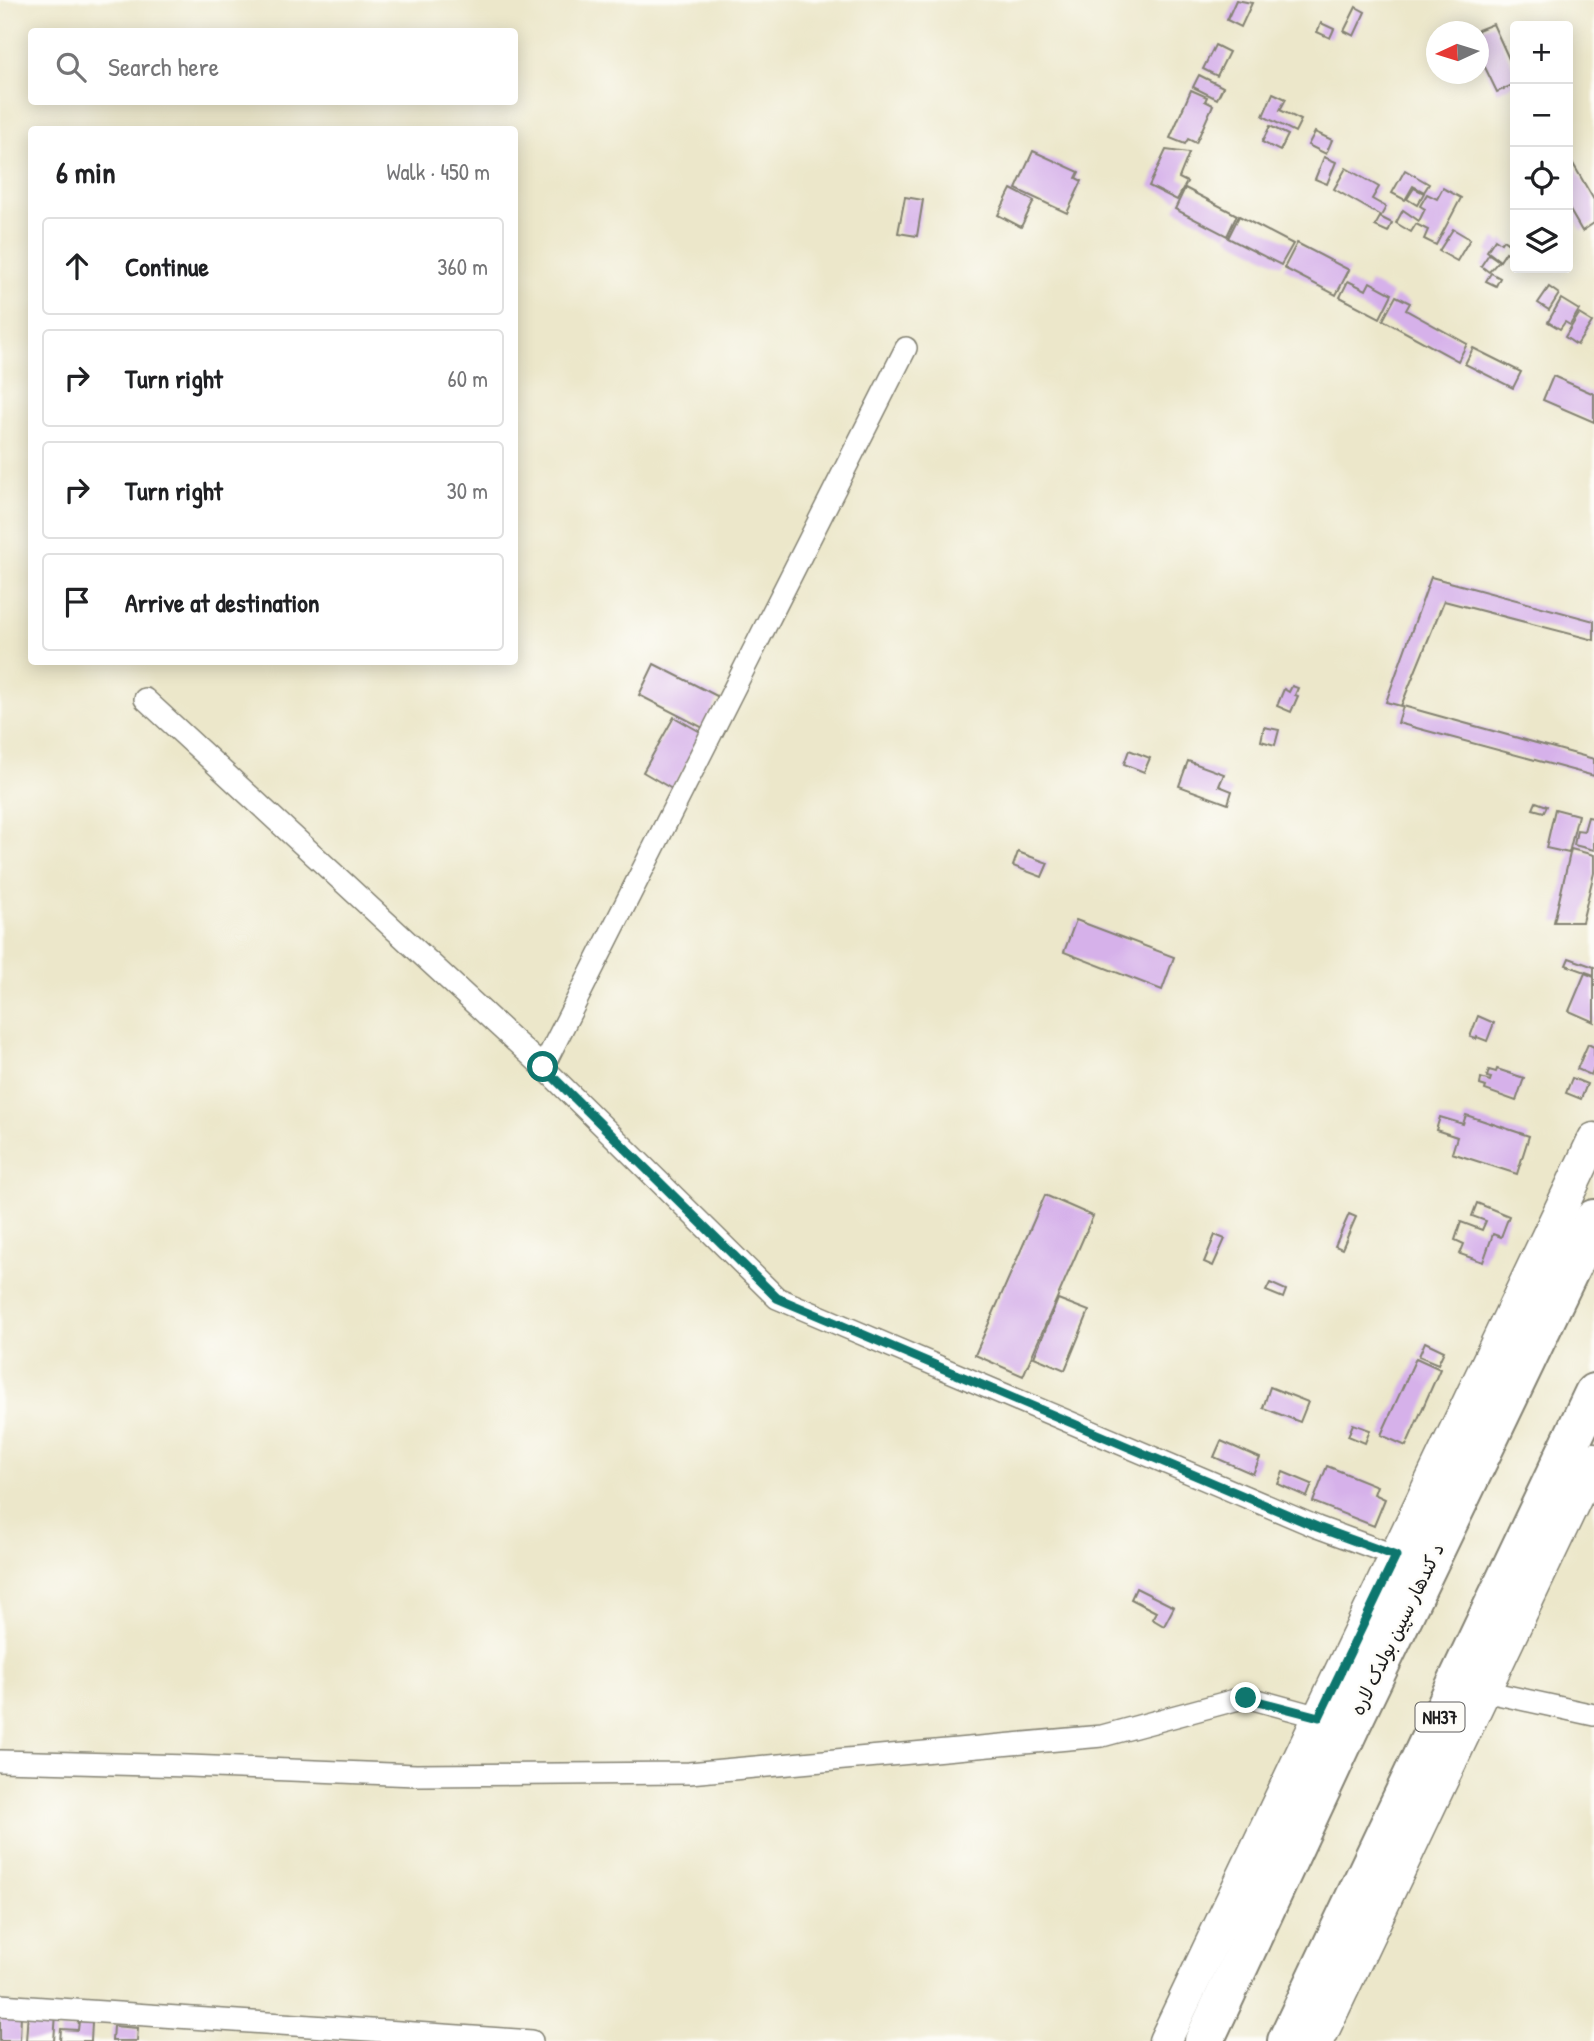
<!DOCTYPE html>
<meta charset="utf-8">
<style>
body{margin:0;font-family:"Patrick Hand","Playpen Sans Arabic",sans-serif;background:#f6f6f6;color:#202124}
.controls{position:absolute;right:21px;top:21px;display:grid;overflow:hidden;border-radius:7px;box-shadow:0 4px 18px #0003}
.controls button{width:63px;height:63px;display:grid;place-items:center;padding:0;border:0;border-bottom:2px solid #e0e0e0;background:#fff;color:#202124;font:35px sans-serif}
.compass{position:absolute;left:1426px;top:21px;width:63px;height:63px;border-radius:50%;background:#fff;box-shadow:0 4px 18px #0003;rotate:266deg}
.stop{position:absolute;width:21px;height:21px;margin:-16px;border:5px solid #0f766e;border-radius:50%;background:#fff}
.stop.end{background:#0f766e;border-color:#fff;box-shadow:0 2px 7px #0008}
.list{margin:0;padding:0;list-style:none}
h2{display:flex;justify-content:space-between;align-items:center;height:91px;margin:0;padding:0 28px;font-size:30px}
h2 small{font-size:23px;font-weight:400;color:#757577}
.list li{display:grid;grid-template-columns:46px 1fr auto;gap:21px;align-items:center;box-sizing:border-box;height:98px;margin:0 14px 14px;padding:0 14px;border:2px solid #e0e0e0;border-radius:7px}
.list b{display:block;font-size:26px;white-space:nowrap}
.list em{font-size:23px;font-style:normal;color:#757577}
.icon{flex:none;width:38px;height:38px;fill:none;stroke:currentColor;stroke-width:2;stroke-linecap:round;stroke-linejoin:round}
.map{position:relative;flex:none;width:1594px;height:2041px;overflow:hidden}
.search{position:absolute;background:#fff;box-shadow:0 4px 18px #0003;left:28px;top:28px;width:490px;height:77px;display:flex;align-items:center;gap:18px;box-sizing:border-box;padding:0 24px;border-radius:7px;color:#757577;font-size:26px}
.panel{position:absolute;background:#fff;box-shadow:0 4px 18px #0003;left:28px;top:126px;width:490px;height:539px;border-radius:7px}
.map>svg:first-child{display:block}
.building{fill:#d6b1ea}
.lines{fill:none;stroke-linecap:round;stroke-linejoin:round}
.street-casing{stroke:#848273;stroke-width:24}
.secondary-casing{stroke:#848273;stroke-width:35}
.highway-casing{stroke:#848273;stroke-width:42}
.street{stroke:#fff;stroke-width:21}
.secondary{stroke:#fff;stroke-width:32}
.highway{stroke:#fff;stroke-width:38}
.route{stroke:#0f766e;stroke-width:9}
.labels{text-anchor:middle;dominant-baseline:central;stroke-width:5;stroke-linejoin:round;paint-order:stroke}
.shield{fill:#fdfcf7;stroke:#605f5e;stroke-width:2}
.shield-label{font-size:18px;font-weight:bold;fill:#1c1c1c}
.street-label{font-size:19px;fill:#1c1c1c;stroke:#fdfcf7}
</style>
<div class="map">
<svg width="1594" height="2041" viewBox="0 0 1594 2041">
<rect width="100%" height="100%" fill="#fdfcf7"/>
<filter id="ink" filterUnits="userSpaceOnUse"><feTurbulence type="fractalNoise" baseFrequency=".0143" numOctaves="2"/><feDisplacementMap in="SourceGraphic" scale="14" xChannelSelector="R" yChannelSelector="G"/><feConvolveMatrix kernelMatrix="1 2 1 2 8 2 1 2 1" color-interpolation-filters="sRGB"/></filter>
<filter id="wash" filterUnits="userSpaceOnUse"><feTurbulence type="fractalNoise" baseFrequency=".00686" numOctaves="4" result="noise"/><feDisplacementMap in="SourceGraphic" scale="28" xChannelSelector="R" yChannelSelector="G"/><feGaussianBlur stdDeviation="1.57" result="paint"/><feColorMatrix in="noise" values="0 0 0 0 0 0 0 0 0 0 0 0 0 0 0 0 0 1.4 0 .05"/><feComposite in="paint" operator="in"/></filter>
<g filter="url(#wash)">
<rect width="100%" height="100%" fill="#ece7ca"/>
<g id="blocks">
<g class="building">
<path d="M1236 0 1252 3 1241 27 1227 20Z"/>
<path d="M1356 7 1365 12 1354 36 1344 31Z"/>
<path d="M1321 23 1334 29 1330 38 1317 32Z"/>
<path d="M1493 24 1515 72V84L1497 92 1478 53V30Z"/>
<path d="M1215 45 1229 52 1217 76 1203 69Z"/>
<path d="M1199 75 1223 87 1217 99 1193 87Z"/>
<path d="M1191 90 1207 97 1205 101 1213 105 1196 143 1188 139 1185 144 1170 138Z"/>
<path d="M1273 93 1286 99 1280 110 1301 120 1295 132 1263 116Z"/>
<path d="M1270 126 1288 135 1280 151 1262 142Z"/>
<path d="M1315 132 1332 140 1326 154 1308 145Z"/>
<path d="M1166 150 1189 153 1179 178 1187 182 1177 200 1149 186Z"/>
<path d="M1033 151 1079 172 1076 178 1082 181 1067 213 1016 189Z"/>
<path d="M1568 155 1594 200V223L1582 231 1568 207Z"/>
<path d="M1324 157 1336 162 1327 184 1315 179Z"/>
<path d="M1346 168 1379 187 1372 199 1386 207 1381 216 1334 189Z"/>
<path d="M1405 170 1429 184 1424 192 1413 186 1405 200 1392 193Z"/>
<path d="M1185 188 1237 215 1227 236 1175 209Z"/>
<path d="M1414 188 1424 193 1417 205 1407 199Z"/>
<path d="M1443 188 1461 198 1436 245 1424 239 1428 230 1416 224 1411 232 1396 223 1403 210 1419 221 1425 209 1420 206 1427 194 1437 199Z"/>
<path d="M1011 189 1034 201 1021 227 998 215Z"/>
<path d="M905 197 923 200 917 236 898 233Z"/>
<path d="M1239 216 1293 244 1281 265 1228 238Z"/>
<path d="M1380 217 1392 223 1388 232 1375 226Z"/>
<path d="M1453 229 1470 239 1457 261 1439 251Z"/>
<path d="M1495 239 1501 243 1503 240 1514 248 1509 254 1506 252 1500 261 1487 251Z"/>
<path d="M1297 243 1349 270 1336 295 1284 268Z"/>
<path d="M1489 254 1499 261 1489 272 1481 266Z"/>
<path d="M1491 273 1500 278 1496 286 1486 281Z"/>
<path d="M1348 281 1366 290 1370 282 1392 294 1380 318 1340 297Z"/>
<path d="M1549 287 1559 294 1549 310 1538 303Z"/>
<path d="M1396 296 1410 303 1406 310 1467 344 1458 361 1383 320Z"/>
<path d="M1561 299 1579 310 1570 325 1565 322 1560 329 1548 322Z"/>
<path d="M1579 314 1592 322 1577 345 1565 337Z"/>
<path d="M1473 348 1521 372 1513 388 1465 364Z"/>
<path d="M1553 376 1594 394V422L1543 400Z"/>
<path d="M1431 577 1594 621V640L1444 601 1401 706 1386 702Z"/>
<path d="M654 664 719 697 703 728 639 695Z"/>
<path d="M1292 686 1298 688 1295 695 1298 696 1291 712 1277 706 1284 689 1289 692Z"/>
<path d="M1403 706 1594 759V776L1398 723Z"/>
<path d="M674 717 704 734 672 789 643 772Z"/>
<path d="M1264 727 1279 730 1275 745 1261 741Z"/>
<path d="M1129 750 1150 758 1144 772 1124 764Z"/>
<path d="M1188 761 1224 774 1219 786 1232 791 1228 804 1179 786Z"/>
<path d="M1536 802 1547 806 1544 812 1533 809Z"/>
<path d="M1555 809 1578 815 1569 853 1546 848Z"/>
<path d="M1588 817 1594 818V850L1574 845 1577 830 1584 831Z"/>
<path d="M1571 849 1594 855V873L1582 922H1554Z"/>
<path d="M1018 852 1048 863 1042 877 1013 866Z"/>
<path d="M1076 920 1174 957 1162 990 1064 952Z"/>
<path d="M1569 958 1594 967V975L1566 965Z"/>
<path d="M1585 973 1594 977V1022L1569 1011Z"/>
<path d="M1478 1016 1494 1023 1487 1041 1477 1037 1476 1039 1470 1037Z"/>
<path d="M1588 1044 1594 1047V1068L1591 1075 1577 1069Z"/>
<path d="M1497 1069 1524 1078 1516 1101 1485 1090 1486 1087 1480 1085 1481 1078 1490 1081 1491 1078 1487 1077 1489 1070 1496 1072Z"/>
<path d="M1572 1078 1587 1084 1581 1099 1566 1093Z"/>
<path d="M1466 1115 1529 1136 1517 1174 1452 1153 1457 1137 1436 1130 1440 1117 1463 1124Z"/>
<path d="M1045 1195 1093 1216 1023 1376 975 1355Z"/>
<path d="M1477 1203 1509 1216 1501 1237 1493 1234 1483 1262 1460 1254 1464 1244 1455 1240 1461 1222 1482 1230 1486 1221 1472 1216Z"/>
<path d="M1349 1214 1356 1217 1342 1249 1335 1246Z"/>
<path d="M1215 1235 1225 1239 1213 1266 1204 1262Z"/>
<path d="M1270 1283 1286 1290 1283 1298 1266 1291Z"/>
<path d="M1058 1299 1089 1311 1065 1370 1034 1357Z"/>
<path d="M1425 1342 1444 1351 1438 1364 1419 1356Z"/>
<path d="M1416 1358 1440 1369 1406 1446 1381 1435Z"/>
<path d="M1270 1387 1308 1402 1300 1422 1263 1408Z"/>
<path d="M1353 1424 1370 1430 1365 1443 1348 1436Z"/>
<path d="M1221 1441 1260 1458 1253 1474 1214 1457Z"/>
<path d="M1327 1466 1377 1486 1374 1494 1385 1499 1374 1526 1313 1502Z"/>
<path d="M1283 1472 1312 1484 1307 1497 1278 1484Z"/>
<path d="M1136 1588 1174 1607 1164 1626 1152 1619 1156 1612 1131 1599Z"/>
<path d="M28 2012 56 2014 54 2041H26Z"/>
<path d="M0 2013 21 2014 20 2041H0Z"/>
<path d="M79 2021 92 2022 91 2041H60L61 2029 78 2030Z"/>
<path d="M113 2026 138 2028 137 2041H112Z"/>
</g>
</g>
</g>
<g filter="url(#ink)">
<use href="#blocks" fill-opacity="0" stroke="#848273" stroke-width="2"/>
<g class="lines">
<g class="street-casing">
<g id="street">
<path d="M145 699 543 1067 777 1298 1317 1527 1396 1556"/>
<path d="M543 1067 906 348"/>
<path d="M1484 1691 1594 1715"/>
<path d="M0 1761 189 1766 416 1775 689 1773 1102 1736 1246 1697 1319 1717"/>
<path d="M0 2005 532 2041"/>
</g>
</g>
<g class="secondary-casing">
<g id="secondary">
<path d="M1165 2041 1594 1139"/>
<path d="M1318 2041 1594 1459"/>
</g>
</g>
<g class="highway-casing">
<g id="highway">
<path d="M1204 2041 1351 1725 1594 1219"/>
<path d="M1287 2041 1594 1393"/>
</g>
</g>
<use href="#street" class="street"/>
<use href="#secondary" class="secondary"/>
<use href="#highway" class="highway"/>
</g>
</g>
<g class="lines" filter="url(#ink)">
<path class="route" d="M543 1067 777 1298 1317 1527 1396 1556 1319 1717 1246 1698"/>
</g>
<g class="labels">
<rect class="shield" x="1415.5" y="1702.5" width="49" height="29" rx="5"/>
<g class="shield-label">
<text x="1440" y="1717">NH37</text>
</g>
<g class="street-label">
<text transform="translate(1397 1629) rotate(-64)">د کندهار سپین بولدک لاره</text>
</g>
</g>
</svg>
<div class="controls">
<button>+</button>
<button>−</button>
<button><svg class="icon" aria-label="locate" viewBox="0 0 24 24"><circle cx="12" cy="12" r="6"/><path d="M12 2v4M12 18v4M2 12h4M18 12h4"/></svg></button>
<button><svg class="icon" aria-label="layers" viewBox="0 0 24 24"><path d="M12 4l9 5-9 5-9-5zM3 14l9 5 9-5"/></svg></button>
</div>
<svg class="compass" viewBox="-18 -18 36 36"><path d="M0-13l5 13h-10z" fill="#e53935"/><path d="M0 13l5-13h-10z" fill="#757577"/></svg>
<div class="stop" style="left:543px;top:1067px"></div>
<div class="stop end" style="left:1246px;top:1698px"></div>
<div class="search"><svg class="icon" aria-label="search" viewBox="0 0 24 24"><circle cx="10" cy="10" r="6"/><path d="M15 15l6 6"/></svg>Search here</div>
<section class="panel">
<h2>6 min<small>Walk · 450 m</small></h2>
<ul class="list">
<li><svg class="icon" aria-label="ahead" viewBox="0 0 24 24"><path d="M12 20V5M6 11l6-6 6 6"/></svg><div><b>Continue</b></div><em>360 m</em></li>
<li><svg class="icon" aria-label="right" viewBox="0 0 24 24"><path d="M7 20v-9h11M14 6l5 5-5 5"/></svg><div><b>Turn right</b></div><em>60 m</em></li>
<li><svg class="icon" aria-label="right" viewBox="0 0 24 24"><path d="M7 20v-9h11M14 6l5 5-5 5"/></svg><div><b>Turn right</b></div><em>30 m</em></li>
<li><svg class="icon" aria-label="arrive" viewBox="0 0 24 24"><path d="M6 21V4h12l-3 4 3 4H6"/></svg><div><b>Arrive at destination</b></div></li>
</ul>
</section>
</div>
